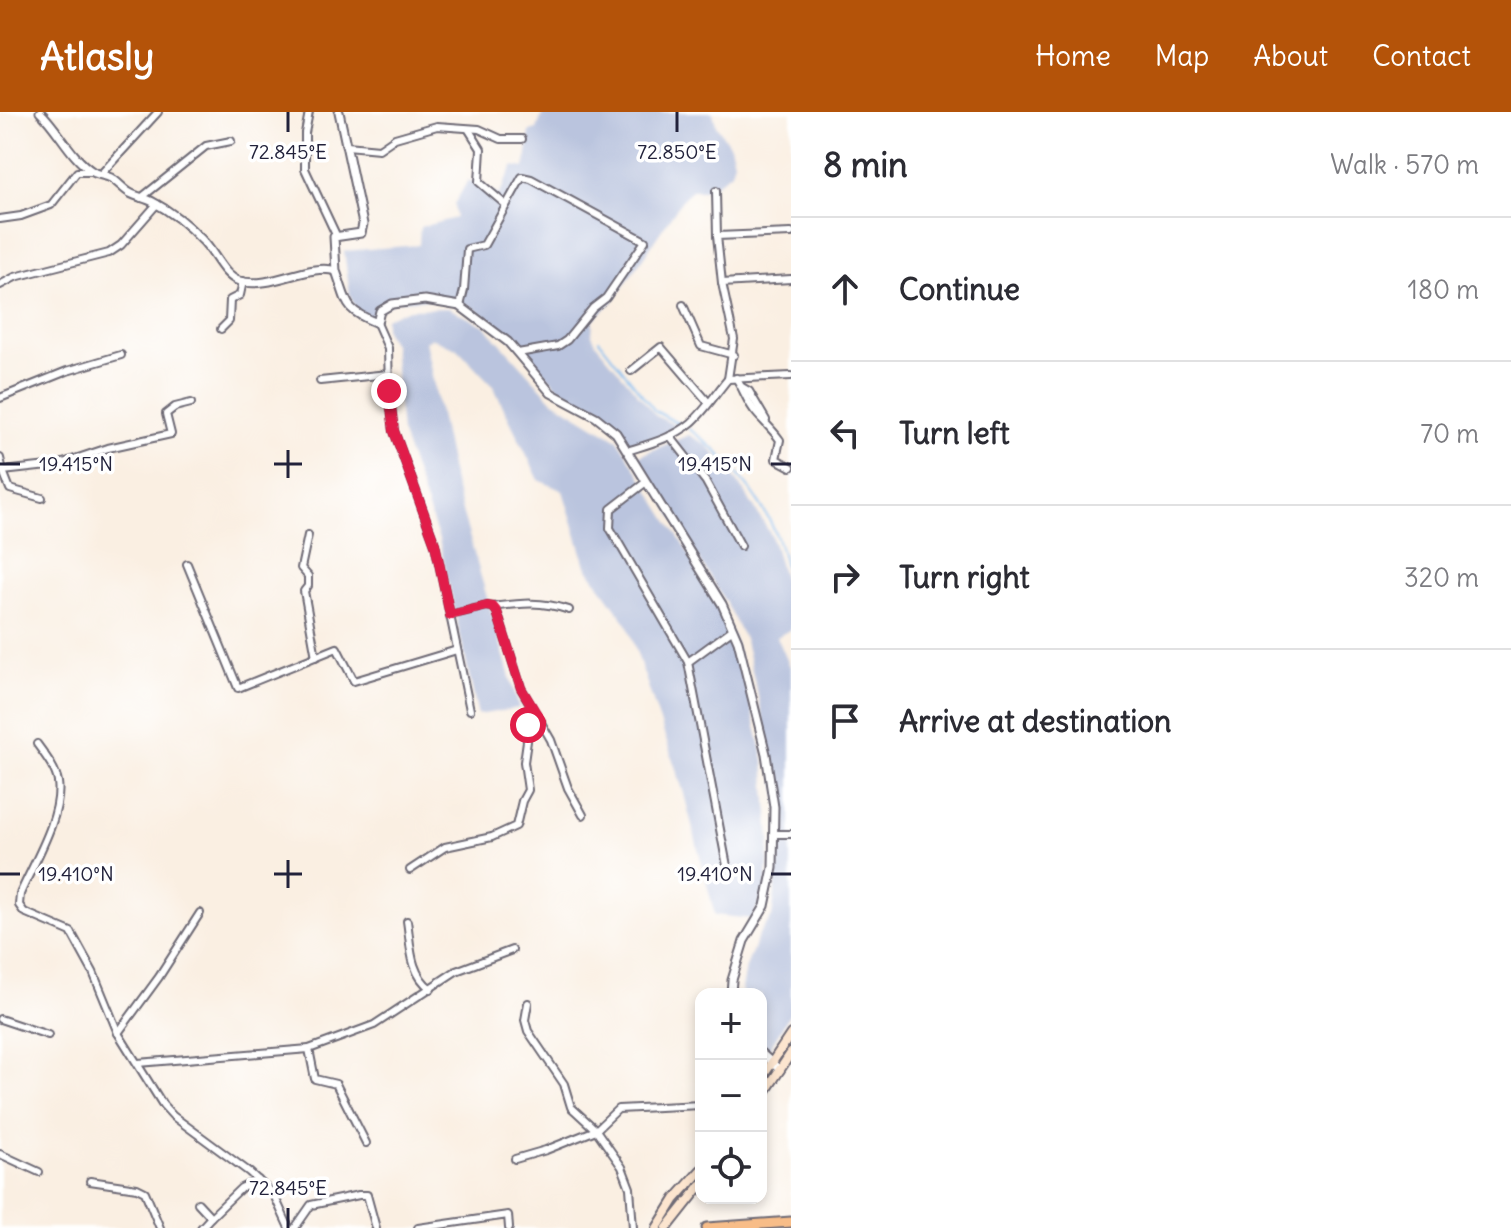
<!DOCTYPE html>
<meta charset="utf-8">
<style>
body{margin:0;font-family:Delius,sans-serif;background:#f2f2f3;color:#2b2b33}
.controls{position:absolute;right:24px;bottom:24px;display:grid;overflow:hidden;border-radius:16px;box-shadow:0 4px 12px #0003}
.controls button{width:72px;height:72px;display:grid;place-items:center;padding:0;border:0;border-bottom:2px solid #e1e1e2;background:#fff;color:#2b2b33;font:40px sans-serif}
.stop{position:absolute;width:24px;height:24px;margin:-18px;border:6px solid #e11d48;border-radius:50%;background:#fff}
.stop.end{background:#e11d48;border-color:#fff;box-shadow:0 2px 8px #0008}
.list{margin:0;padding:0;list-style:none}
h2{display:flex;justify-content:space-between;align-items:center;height:104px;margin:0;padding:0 32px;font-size:34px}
h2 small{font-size:26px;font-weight:400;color:#7c7c81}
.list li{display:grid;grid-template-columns:52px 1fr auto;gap:24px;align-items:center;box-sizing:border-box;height:144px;padding:0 32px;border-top:2px solid #e1e1e2}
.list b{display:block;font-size:30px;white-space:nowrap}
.list em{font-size:26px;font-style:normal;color:#7c7c81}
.icon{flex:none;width:44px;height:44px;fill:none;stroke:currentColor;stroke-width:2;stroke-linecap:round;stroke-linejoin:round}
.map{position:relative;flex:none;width:791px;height:1116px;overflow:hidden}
header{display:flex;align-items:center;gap:48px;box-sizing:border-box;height:112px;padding:0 40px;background:#b45309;color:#fff}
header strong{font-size:38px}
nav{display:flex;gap:44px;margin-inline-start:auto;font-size:28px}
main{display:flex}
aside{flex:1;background:#fff}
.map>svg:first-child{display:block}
.industrial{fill:#bac4de}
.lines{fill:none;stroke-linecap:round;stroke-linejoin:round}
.stream{stroke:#7dbaf0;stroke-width:2}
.minor-casing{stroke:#6e6a75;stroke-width:10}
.tertiary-casing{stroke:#6e6a75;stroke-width:11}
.secondary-casing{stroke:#6e6a75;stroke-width:12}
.primary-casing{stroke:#6e6a75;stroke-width:13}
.minor{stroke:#fff;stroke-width:6}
.tertiary{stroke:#fff;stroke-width:7}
.secondary{stroke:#fce5cf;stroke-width:8}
.primary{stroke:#f8bd88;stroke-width:9}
.route{stroke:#e11d48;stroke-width:10}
.ticks{fill:none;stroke:#22223b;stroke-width:3}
.ticks-label{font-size:20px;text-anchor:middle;fill:#22223b;stroke:#fff;stroke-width:7;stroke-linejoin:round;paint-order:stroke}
</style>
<header>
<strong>Atlasly</strong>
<nav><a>Home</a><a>Map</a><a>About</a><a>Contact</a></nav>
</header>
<main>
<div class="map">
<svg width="791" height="1116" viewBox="0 0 791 1116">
<rect width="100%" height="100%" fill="#fff"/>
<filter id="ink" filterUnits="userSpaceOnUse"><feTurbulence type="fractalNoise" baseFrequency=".0125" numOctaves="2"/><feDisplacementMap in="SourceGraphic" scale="16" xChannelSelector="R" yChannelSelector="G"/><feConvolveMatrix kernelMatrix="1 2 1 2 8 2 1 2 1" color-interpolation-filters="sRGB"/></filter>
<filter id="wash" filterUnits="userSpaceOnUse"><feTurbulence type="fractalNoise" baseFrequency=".006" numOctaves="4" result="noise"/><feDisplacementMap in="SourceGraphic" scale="32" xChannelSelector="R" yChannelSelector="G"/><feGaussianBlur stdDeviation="1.8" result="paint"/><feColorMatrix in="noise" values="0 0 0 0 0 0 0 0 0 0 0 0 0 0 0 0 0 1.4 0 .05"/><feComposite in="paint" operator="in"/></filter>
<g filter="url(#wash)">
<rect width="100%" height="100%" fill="#faefe2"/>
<g class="industrial">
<path d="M543 0H713L716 13 730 34 734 49 731 60 709 78H692L684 85 613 190 593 208 592 223 597 233 656 304 679 315 654 327 628 334 611 308 560 277 493 209 468 193 440 187 397 189 377 200 373 206 356 198 350 183 344 139 419 133 420 115 456 106 454 93 468 68 499 83 513 54 525 56 530 19 537 17Z"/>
<path d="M448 196 485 214 552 288 618 328 723 497 735 529 764 647 770 729 766 776 752 807 715 803 683 678 627 512 586 454 563 379 539 368 493 274 458 237 432 226 425 229 455 375 519 596 478 603 439 428 401 320 393 232 385 218V206L409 197Z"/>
<path d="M689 323 707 333 741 374 771 423 791 493V517L777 525 791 557V900L767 940 761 934V882H741L746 855 759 822 772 805 781 731 778 687 765 614 745 529 726 491 636 345Z"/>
</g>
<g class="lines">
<g class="stream">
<path d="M599 228 655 299 683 314"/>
<path d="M689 317C722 339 762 386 776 423 783 441 786 460 791 478"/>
</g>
</g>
</g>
<g filter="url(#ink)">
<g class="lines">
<g class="minor-casing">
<g id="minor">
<path d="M309 0 305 21V57L337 125"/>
<path d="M469 18 481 37 479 70 506 93"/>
<path d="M347 34 379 37 395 26 437 14 479 17 501 27H522"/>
<path d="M101 62 158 0"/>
<path d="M716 79 717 124"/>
<path d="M141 86 206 34 231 29"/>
<path d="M0 107 21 104 51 93 77 60H94"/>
<path d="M722 171 791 167"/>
<path d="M0 173 15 165 109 141 121 133 157 92"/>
<path d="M683 193 701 234 734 243"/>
<path d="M460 194 464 178 467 137 484 133 522 65 531 67 645 129 606 186 593 196 567 228 558 234 518 241"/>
<path d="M377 211 388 236 389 279 394 319 435 432 470 598"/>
<path d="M221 217 229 209 230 188 240 183 243 169"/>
<path d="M631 259 661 235 708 290"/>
<path d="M736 266C744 278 747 291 757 302 765 311 773 318 780 328L776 347 791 355"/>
<path d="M728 267 734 227 722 171 717 124 791 121"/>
<path d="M320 269 388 262"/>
<path d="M742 275 749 279 766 308"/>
<path d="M0 286 67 259 121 243"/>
<path d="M670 324 706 370 741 434"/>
<path d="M627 339C649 332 673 326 691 311 705 299 716 281 728 267L791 264"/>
<path d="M0 346 3 359 57 353 108 336 171 322 166 302 175 295 191 291"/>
<path d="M3 359 10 377 42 386"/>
<path d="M646 370 611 397 610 416 688 550 727 754"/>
<path d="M308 423 301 456 308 464V474L304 479 316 545"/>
<path d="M187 452 238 576 337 536 354 569 457 538"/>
<path d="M493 495C521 491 542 489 569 498"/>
<path d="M450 503 487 494 493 495 497 500 521 576 551 628 568 676 583 703"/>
<path d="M688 550 733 517"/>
<path d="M37 632C45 643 56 657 58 670 63 704 33 752 20 782L19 793 24 800 71 820 93 860 118 921 163 993 173 1004 249 1060 274 1083 289 1116"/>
<path d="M774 722H791"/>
<path d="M410 758 445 735 492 725 516 714 522 689 528 678 524 650 527 629 525 615 541 609"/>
<path d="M407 809C411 833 409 861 431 877"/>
<path d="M528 891 525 908 528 919 564 972 571 995 596 1018 622 1055 630 1076 633 1116"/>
<path d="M0 907 48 923"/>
<path d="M118 921 159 865 200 801"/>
<path d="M309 937 315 967 336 972 366 1031"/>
<path d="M138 951 309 937 374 913 456 859 512 838"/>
<path d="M0 1042 39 1060"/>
<path d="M515 1047 546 1038 596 1018 618 997 701 993"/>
<path d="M90 1069 137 1076 145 1080 160 1116"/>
<path d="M198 1091 211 1105 241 1076 258 1068"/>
<path d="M201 1116 211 1105"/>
<path d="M295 1116 311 1093 359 1083H367L376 1116"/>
<path d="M418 1116 508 1103 509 1116"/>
</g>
</g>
<g class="tertiary-casing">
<g id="tertiary">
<path d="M40 0C59 18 70 45 93 60 98 63 105 63 111 66 118 70 123 77 130 81 137 85 146 86 153 90 172 100 188 113 202 128 214 139 223 164 239 169 272 178 309 150 336 159 348 192 343 197 377 211L380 199 392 192 425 188 460 194 508 230 551 281 596 305 616 321 722 492 738 529 766 642 774 695 773 756 765 794 744 829 732 868 731 882"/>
<path d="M336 159 334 125 361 121 363 112 339 0"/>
<path d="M761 941 780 958"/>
</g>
</g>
<g class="secondary-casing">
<g id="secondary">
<path d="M761 967 791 922"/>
<path d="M761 986 791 941"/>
<path d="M657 1116 675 1087 701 1058"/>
<path d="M667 1116 701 1073"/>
</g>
</g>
<g class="primary-casing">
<path id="primary" d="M707 1116 791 1110"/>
</g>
<use href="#minor" class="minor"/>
<use href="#tertiary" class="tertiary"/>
<use href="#secondary" class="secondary"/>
<use href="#primary" class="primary"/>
</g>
</g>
<g class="lines" filter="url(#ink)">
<path class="route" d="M389 279 394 319 435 432 450 503 487 494 493 495 497 500 521 576 541 609 528 613"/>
</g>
<path class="ticks" d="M288 0V20M677 0V20M288 338V366M0 352H20M274 352H302M771 352H791M288 748V776M0 762H20M274 762H302M771 762H791M288 1096V1116"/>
<g class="ticks-label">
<text x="288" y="47">72.845°E</text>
<text x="677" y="47">72.850°E</text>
<text x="76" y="359">19.415°N</text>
<text x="715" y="359">19.415°N</text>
<text x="76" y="769">19.410°N</text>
<text x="715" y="769">19.410°N</text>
<text x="288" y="1083">72.845°E</text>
</g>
</svg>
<div class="controls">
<button>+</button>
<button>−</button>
<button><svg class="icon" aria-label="locate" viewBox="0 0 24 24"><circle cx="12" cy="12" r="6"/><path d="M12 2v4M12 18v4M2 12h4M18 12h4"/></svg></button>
</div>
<div class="stop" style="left:528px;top:613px"></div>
<div class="stop end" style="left:389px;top:279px"></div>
</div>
<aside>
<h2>8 min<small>Walk · 570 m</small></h2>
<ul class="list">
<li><svg class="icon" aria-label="ahead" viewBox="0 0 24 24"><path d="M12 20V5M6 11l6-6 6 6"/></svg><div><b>Continue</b></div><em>180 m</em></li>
<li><svg class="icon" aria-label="left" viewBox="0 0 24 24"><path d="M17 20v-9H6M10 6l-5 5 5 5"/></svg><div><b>Turn left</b></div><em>70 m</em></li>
<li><svg class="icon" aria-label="right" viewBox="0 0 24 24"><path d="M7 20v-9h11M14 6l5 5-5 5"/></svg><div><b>Turn right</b></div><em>320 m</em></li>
<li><svg class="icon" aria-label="arrive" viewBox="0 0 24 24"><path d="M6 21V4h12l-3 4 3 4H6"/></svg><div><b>Arrive at destination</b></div></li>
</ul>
</aside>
</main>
